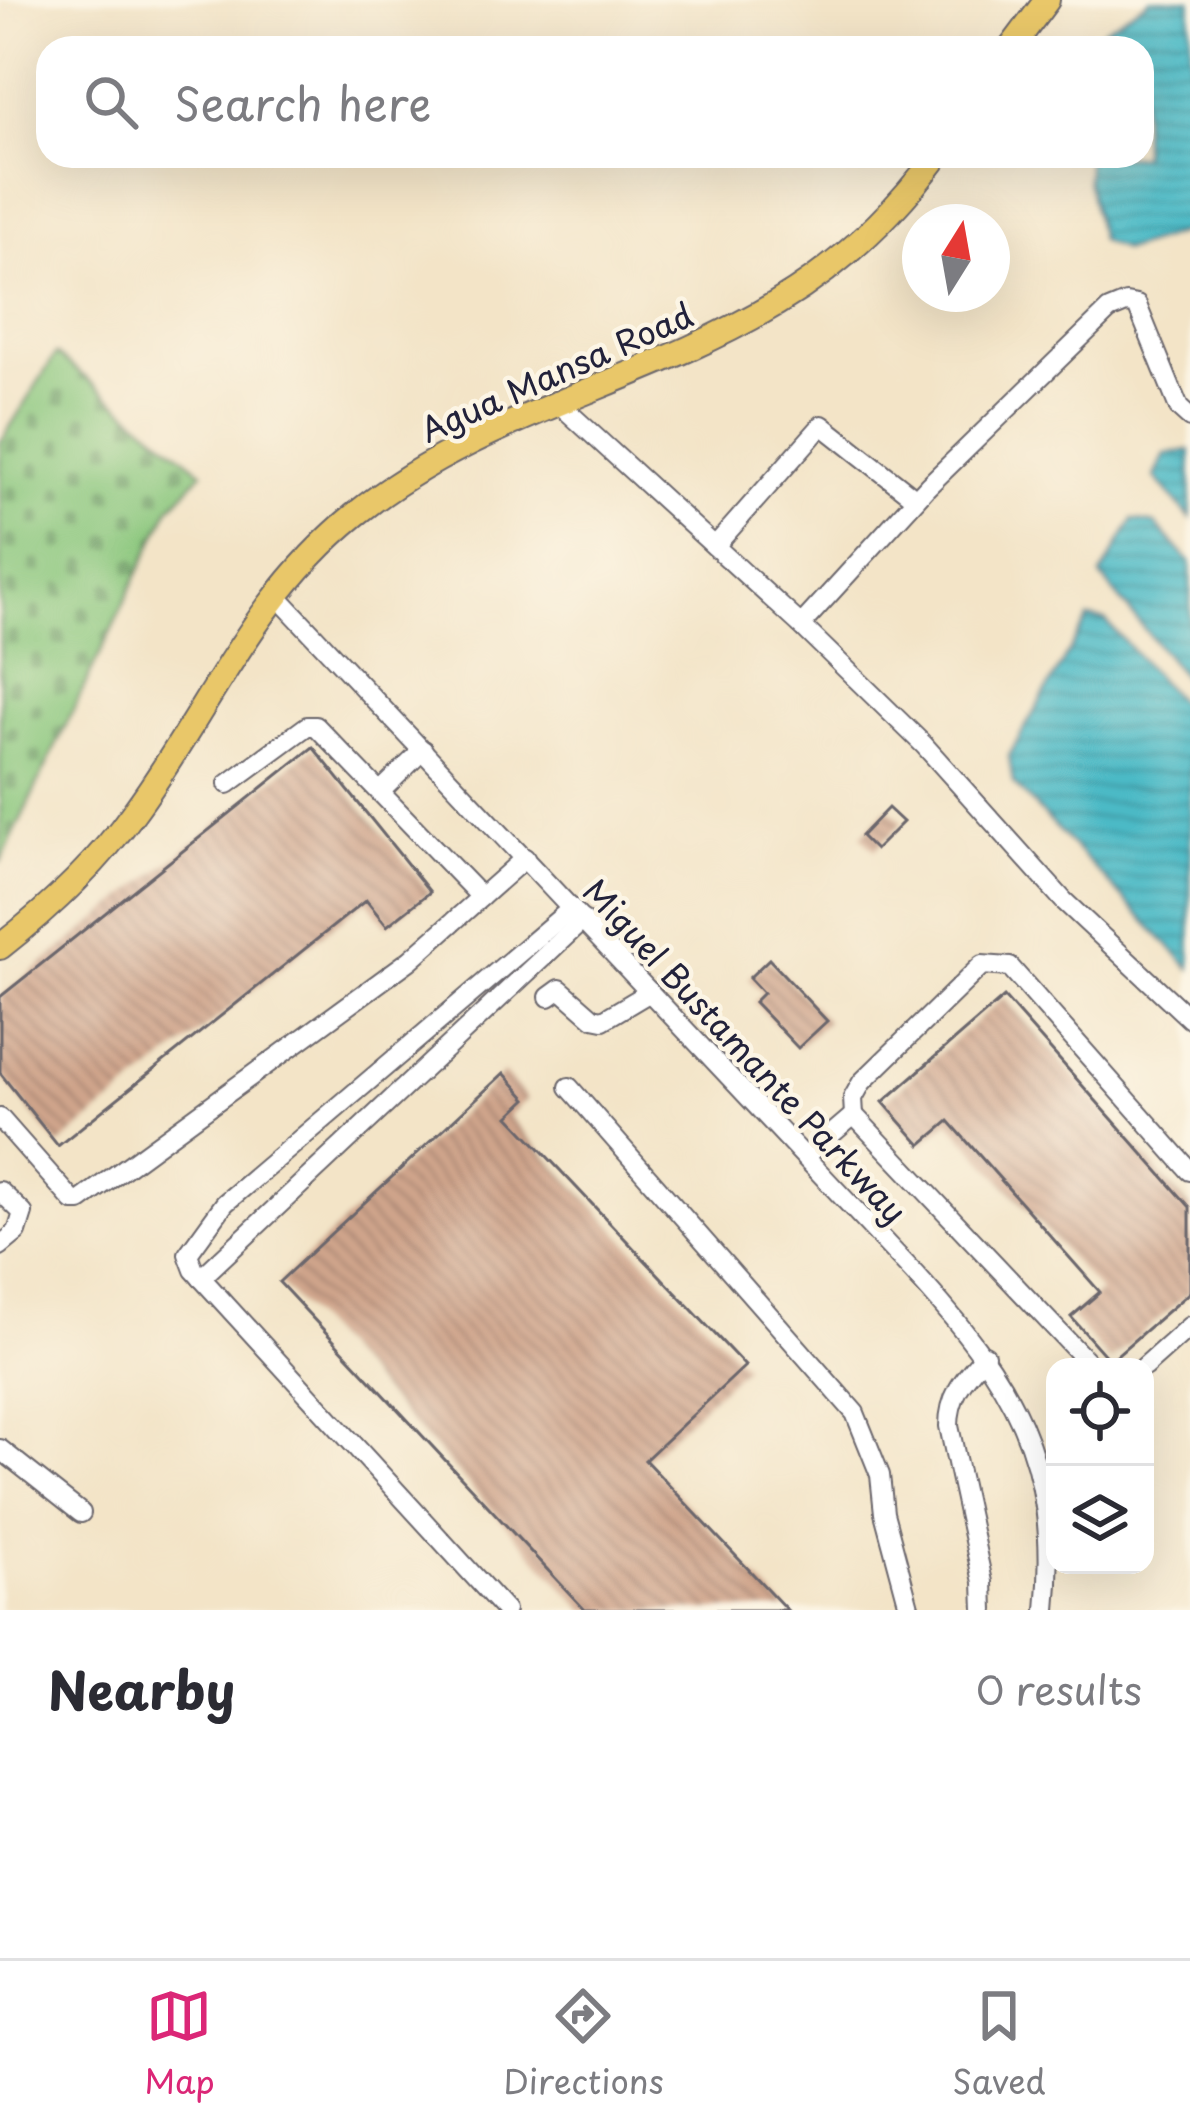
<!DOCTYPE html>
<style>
body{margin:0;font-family:"Playpen Sans",sans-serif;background:#f7f7f7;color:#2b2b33}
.controls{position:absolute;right:36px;bottom:36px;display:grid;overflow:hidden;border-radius:24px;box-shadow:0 12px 48px #0002}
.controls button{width:108px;height:108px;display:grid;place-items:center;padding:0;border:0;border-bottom:3px solid #e1e1e2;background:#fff;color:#2b2b33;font:60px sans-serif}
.compass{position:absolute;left:902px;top:204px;width:108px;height:108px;border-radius:50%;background:#fff;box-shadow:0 12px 48px #0002;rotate:11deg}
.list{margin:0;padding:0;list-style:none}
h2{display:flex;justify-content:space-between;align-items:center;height:156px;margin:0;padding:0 48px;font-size:51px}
h2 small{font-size:39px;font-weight:400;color:#7c7c81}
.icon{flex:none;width:66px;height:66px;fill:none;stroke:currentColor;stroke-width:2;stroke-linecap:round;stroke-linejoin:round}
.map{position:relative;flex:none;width:1190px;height:1610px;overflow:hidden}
.search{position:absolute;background:#fff;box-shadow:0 12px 48px #0002;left:36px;right:36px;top:36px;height:132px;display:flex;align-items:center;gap:30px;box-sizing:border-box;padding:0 42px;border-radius:36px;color:#7c7c81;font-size:45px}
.sheet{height:348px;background:#fff}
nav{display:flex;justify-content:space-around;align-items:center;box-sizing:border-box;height:168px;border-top:3px solid #e1e1e2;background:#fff;font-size:33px;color:#7c7c81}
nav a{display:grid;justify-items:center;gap:6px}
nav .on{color:#db2777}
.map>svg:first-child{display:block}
.cemetery{fill:url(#cemetery-stones);stroke:#56745c;stroke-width:3}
.water{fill:url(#water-rules);stroke:#376e80;stroke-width:3}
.building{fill:url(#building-back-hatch)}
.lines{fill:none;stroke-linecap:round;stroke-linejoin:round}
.minor-casing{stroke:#6b666c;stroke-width:22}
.major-casing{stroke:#6b666c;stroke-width:28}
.minor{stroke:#fff;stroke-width:18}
.major{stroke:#e9c769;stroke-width:24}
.labels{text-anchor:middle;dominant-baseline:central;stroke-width:9;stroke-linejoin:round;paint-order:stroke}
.street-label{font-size:33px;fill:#22223b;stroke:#fcf5e5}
</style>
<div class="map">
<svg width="1190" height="1610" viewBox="0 0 1190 1610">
<defs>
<pattern id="cemetery-stones" width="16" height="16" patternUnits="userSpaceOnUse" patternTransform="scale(3)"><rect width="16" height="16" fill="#89c67c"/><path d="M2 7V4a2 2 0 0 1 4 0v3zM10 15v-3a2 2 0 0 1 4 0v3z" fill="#70a067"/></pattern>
<pattern id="water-rules" width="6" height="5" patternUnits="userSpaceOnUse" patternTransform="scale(3)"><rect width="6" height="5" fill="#4cbac6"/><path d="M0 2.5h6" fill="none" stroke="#3f97a2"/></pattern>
<pattern id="building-back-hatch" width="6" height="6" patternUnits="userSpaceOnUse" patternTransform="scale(3)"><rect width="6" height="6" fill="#cfa48b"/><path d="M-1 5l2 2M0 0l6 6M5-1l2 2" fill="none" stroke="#a88573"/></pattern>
</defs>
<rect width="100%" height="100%" fill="#fcf5e5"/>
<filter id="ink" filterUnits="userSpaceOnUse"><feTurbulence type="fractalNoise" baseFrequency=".00833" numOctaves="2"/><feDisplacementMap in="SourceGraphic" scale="24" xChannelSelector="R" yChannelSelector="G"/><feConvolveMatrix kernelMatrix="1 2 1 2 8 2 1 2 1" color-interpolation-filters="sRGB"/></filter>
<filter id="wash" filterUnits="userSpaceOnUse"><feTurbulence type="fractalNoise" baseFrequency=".004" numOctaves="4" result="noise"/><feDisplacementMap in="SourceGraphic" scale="48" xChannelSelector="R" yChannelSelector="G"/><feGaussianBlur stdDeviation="2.7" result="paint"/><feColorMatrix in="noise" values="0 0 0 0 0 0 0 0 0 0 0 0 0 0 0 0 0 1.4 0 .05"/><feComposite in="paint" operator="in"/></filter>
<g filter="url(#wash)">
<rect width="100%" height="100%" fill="#f3e4c7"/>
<path class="cemetery" d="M56 354 203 472 169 509 0 863V443Z"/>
<g class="water">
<path d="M1150 0H1190V230L1124 251 1100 240 1087 181 1088 156H1142V48H1091L1104 29Z"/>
<path d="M1190 450V518L1155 477 1165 454Z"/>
<path d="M1133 520 1155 524 1190 562V685L1101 576Z"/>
<path d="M1088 618 1105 620 1190 714V968L1013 783 1009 756Z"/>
</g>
<g id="blocks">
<g class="building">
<path d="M313 747 430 892 387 926 366 900 58 1146 0 1073V997Z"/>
<path d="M888 808 903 822 875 850 861 836Z"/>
<path d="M769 959 827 1021 798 1048 754 1002 763 993 749 978Z"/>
<path d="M1004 997 1190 1207V1292L1110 1361 1071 1317 1100 1292 949 1121 921 1145 883 1102Z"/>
<path d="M504 1073 527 1099 509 1116 745 1366 645 1460 787 1610H585L279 1282Z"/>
</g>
</g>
</g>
<g filter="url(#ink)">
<use href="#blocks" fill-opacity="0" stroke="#6b666c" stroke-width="3"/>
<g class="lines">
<g class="minor-casing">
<g id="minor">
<path d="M556 401 801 625 928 486 1109 310 1126 303 1137 305 1179 408 1190 418"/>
<path d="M715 546 822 425 916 499"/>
<path d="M275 594 913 1272C1011 1379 1061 1460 1046 1610"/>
<path d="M801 625 924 745 1064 901 1190 1019"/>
<path d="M228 784 307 726H316L481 897"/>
<path d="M380 792 423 750"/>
<path d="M549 997 560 989 593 1018 603 1020 650 992"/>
<path d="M569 1087 855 1413 880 1475 884 1513 910 1610"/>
<path d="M854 1115 853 1098 862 1082 982 965 1010 967 1190 1171"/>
<path d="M0 1118 73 1201H80L410 960 525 858"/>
<path d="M805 1157 854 1115 1092 1367"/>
<path d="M0 1191 23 1213 17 1232 0 1246"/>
<path d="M201 1278 583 920"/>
<path d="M1144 1367 1190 1326"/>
<path d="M0 1449 81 1513"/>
<path d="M505 1610 194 1270 188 1254 225 1203 572 908"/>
<path d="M984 1610 983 1582 949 1426C949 1394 965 1378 985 1355"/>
</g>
</g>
<g class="major-casing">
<g id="major">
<path d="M1011 48 1047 0"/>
<path d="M0 947C50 908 97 864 134 812 210 709 252 598 356 514 481 413 641 385 777 303 839 266 894 214 937 156"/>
</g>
</g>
<use href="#minor" class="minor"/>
<use href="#major" class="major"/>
</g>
</g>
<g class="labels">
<g class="street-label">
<text transform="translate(556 371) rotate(-24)">Agua Mansa Road</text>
<text transform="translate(746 1050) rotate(47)">Miguel Bustamante Parkway</text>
</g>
</g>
</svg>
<div class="controls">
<button><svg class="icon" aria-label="locate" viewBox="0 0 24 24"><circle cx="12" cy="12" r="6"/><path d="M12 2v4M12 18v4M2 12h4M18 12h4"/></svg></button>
<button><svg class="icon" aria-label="layers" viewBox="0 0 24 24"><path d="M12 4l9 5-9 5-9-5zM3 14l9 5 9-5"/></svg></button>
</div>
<svg class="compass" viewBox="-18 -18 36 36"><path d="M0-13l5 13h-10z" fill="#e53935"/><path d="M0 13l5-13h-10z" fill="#7c7c81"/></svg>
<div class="search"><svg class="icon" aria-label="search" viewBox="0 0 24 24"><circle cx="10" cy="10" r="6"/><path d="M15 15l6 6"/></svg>Search here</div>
</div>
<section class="sheet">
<h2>Nearby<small>0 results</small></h2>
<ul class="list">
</ul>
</section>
<nav>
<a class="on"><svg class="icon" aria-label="map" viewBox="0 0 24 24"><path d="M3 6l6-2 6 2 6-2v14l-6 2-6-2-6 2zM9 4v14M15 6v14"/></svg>Map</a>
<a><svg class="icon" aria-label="directions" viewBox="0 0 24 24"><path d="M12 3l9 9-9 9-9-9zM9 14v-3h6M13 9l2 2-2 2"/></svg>Directions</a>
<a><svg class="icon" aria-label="saved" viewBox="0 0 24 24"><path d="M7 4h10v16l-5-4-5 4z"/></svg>Saved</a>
</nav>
